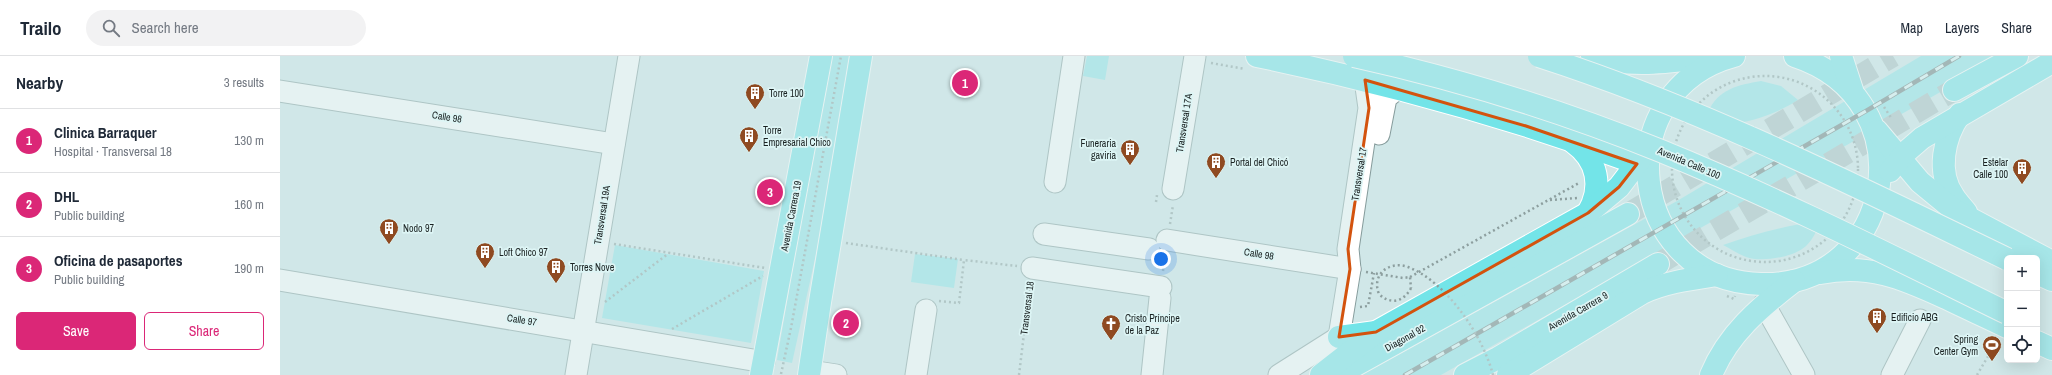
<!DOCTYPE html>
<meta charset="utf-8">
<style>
body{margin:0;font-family:"Archivo Narrow",sans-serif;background:#f2f2f3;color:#1f2937}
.controls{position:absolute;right:12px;bottom:12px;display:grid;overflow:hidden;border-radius:6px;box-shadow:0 4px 16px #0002}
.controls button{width:36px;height:36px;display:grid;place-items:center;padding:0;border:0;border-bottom:1px solid #e0e1e3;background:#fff;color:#1f2937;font:20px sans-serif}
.you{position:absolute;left:881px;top:203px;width:14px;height:14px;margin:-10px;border:3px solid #fff;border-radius:50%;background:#1a73e8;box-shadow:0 0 0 6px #1a73e833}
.badge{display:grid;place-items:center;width:26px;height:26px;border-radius:50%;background:#db2777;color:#fff;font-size:13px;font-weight:700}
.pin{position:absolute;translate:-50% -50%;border:2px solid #fff;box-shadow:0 1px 4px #0006}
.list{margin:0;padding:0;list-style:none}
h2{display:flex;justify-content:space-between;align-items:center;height:52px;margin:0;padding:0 16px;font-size:17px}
h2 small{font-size:13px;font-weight:400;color:#747a83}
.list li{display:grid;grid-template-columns:26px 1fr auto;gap:12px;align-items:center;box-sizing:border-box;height:64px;padding:0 16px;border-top:1px solid #e0e1e3}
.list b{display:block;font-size:15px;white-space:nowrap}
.list p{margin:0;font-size:13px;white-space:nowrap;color:#747a83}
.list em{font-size:13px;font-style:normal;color:#747a83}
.actions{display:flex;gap:8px;padding:12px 16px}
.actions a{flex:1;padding:9px 0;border:1px solid #db2777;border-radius:6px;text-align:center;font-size:14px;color:#db2777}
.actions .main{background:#db2777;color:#fff}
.icon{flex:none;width:22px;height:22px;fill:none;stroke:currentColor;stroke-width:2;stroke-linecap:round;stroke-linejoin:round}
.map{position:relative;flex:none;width:1772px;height:319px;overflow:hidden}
header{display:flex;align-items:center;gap:24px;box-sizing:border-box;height:56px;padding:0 20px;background:#fff;border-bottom:1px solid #e0e1e3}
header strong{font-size:19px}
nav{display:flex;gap:22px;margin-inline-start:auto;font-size:14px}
.search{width:280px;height:36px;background:#f2f2f3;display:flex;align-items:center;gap:10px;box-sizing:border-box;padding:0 14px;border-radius:22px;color:#747a83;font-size:15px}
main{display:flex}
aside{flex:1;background:#fff}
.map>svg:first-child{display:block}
.green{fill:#91e5e8}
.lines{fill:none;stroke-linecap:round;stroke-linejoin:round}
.major-tunnel{stroke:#abbfc0;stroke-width:22;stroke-dasharray:22 11;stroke-linecap:butt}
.minor-casing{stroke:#869c9c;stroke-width:23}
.major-casing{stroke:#fff;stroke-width:24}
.path{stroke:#8d9f9f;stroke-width:2.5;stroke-dasharray:2 3;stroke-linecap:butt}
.minor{stroke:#fff;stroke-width:21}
.major{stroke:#73e4e8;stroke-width:22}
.rail-casing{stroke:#6d7c7c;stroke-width:4.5}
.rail{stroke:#ddf5f5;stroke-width:3;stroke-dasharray:9;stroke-linecap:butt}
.major-bridge-casing{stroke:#fff;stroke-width:24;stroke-linecap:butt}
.path-bridge{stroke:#8d9f9f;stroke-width:2.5;stroke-dasharray:2 3;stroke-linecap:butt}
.major-bridge{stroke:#73e4e8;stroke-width:22}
.marked{fill:none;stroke:#d3530e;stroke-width:3;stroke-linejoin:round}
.labels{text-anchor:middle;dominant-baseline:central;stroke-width:3.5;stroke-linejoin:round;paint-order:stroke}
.poi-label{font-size:10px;fill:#192121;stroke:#ddf5f5;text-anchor:start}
.street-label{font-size:10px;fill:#192121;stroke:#ddf5f5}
</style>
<header>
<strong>Trailo</strong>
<div class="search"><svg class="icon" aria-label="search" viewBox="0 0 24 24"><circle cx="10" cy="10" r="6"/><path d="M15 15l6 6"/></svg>Search here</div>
<nav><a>Map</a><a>Layers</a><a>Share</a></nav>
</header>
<main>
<aside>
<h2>Nearby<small>3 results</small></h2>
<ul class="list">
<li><span class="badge">1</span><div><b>Clinica Barraquer</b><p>Hospital · Transversal 18</p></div><em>130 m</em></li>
<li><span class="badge">2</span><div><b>DHL</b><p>Public building</p></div><em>160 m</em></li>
<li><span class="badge">3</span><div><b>Oficina de pasaportes</b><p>Public building</p></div><em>190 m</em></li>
</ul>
<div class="actions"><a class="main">Save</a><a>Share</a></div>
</aside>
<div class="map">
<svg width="1772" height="319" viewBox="0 0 1772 319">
<rect width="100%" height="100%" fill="#d0e7e8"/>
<g class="green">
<path d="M549 0H574L540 180 512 307 497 304Z"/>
<path d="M807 0H829L825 24 803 20Z"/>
<path d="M1641 0H1724L1161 319H1082L1397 145Z"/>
<path d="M1481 25 1501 30 1518 44C1492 60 1475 64 1444 70L1428 56C1438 33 1458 29 1481 25Z"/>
<path d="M1541 165C1537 173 1534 182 1527 189 1516 201 1481 207 1466 201 1458 198 1451 193 1443 189 1475 178 1507 169 1541 165Z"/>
<path d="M335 189 484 215 471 287 322 262Z"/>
<path d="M635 198 678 203 674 232 631 226Z"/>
</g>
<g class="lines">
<g class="major-tunnel">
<path d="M1348 158 1613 0"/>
<path d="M1378 208 1674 34"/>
</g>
<g class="minor-casing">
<g id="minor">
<path d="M0 35 334 88"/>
<path d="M1099 78 1106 42 1118 32"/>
<path d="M775 126 794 0"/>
<path d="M893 133 915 0"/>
<path d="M764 178 869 193"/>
<path d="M887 184 1070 213"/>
<path d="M752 212 881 231"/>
<path d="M0 224 484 306"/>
<path d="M1484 248 1524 319"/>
<path d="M530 315 556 319"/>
<path d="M296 319 349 0"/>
<path d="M636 319 646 254"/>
<path d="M872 319 880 242"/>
<path d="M999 319 1059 281 1070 213 1068 193 1089 52 1085 24"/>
<path d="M1612 319 1640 264"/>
</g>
</g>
<g class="major-casing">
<g id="major">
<path d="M977 0C1110 27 1240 64 1367 111"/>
<path d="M1312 0C1352 13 1397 5 1438 0"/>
<path d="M1454 0C1325 35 1347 225 1481 228 1615 232 1649 44 1515 0"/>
<path d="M1561 0 1572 34"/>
<path d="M1674 34 1737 0"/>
<path d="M1680 58C1664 81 1656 116 1674 141 1677 146 1682 151 1686 156"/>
<path d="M1597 75 1640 126 1674 154 1772 206"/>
<path d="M1293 86C1318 104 1323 131 1308 157"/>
<path d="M1610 115 1627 95 1642 82 1772 6"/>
<path d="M1540 217C1588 207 1623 222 1666 242 1686 252 1707 261 1727 271"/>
<path d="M1757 217 1772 224"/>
<path d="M1059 281 1096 276"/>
<path d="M1757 286 1772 293"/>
<path d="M1063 316 1348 158"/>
<path d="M481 319 541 0"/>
<path d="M529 319 540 246 581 0"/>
<path d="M1041 319 1096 276 1308 157 1339 131 1365 97"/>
<path d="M1185 319 1218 302 1378 208"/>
<path d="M1228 319 1362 237C1386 226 1411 223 1437 219"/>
<path d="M1431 319C1448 278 1479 252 1514 225"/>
</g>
</g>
<g class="path">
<path d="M931 7 965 13"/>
<circle cx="1485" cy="113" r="93"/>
<path d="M1604 51 1612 63"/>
<path d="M1270 144 1297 142"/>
<path d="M876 146 877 139"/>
<path d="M890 168 893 149"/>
<path d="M566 187 684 204"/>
<path d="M334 188 485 212"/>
<path d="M883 215 885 200"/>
<path d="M1086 216 1123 222 1130 221 1131 232"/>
<path d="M1130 221 1299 127"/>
<path d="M1447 240 1454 243 1455 240"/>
<path d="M659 245 679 247 684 204 737 210"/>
<path d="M325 246 389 197"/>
<path d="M1080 251 1088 250 1094 217"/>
<path d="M392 273 483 220"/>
<path d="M501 318 511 272 561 0"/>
<path d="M739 319 750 228"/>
<path d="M1697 319 1717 285"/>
</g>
<use href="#minor" class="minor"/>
<use href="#major" class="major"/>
<g class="rail-casing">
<path id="rail" d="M1125 319 1586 55 1679 0"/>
</g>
<use href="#rail" class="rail"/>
<g class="major-bridge-casing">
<g id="major-bridge">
<path d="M1074 0C1178 23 1282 55 1381 95 1499 143 1613 201 1727 257"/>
<path d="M1259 0C1421 52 1574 129 1727 203"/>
</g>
</g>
<path class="path-bridge" d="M1131 232C1124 246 1110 249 1099 238 1091 219 1109 204 1128 211 1167 226 1203 280 1213 319"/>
<use href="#major-bridge" class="major-bridge"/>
</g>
<path d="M0 0H1772V319H0ZM1085 24 1246 70 1357 108 1339 131 1308 157 1096 276 1059 281 1070 213 1068 193 1089 52Z" fill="#d0e7e8" fill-opacity=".55" fill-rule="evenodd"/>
<path class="marked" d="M1085 24 1246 70 1357 108 1339 131 1308 157 1096 276 1059 281 1070 213 1068 193 1089 52Z"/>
<defs>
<g id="building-pin" transform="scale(1)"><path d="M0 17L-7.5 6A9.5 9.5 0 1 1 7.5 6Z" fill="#8f4a21" stroke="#ddf5f5"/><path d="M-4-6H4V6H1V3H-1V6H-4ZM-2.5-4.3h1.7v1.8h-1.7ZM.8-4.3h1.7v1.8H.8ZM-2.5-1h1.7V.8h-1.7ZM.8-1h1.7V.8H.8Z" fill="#fff"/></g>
<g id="church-pin" transform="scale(1)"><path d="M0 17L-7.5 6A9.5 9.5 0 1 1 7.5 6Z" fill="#8f4a21" stroke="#ddf5f5"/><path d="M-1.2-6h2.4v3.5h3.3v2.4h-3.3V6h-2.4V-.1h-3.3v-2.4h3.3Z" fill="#fff"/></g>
<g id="stadium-pin" transform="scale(1)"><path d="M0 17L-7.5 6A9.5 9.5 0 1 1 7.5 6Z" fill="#8f4a21" stroke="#ddf5f5"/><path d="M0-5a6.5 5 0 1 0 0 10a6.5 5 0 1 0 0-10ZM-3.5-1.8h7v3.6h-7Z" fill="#fff"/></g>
</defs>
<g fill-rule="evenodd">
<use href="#building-pin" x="475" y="37"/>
<use href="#building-pin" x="469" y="80"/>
<use href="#building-pin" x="850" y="93"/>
<use href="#building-pin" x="936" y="106"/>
<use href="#building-pin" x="1742" y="112"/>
<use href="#building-pin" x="109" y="172"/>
<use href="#building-pin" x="205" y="196"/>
<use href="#building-pin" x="276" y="211"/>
<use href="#building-pin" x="1597" y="261"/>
<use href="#church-pin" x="831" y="268"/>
<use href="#stadium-pin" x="1712" y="289"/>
</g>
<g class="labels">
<g class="poi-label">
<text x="489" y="37">Torre 100</text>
<text x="483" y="74">Torre<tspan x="483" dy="12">Empresarial Chico</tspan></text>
<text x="836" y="87" text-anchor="end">Funeraria<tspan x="836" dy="12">gaviria</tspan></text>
<text x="950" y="106">Portal del Chicó</text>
<text x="1728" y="106" text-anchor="end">Estelar<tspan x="1728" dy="12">Calle 100</tspan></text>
<text x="123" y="172">Nodo 97</text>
<text x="219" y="196">Loft Chico 97</text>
<text x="290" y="211">Torres Nove</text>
<text x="1611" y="261">Edificio ABG</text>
<text x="845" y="262">Cristo Príncipe<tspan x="845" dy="12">de la Paz</tspan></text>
<text x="1698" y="283" text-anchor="end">Spring<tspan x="1698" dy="12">Center Gym</tspan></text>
</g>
<g class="street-label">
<text transform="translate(167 61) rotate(9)">Calle 98</text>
<text transform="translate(904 67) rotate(-81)">Transversal 17A</text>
<text transform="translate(1409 107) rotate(23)">Avenida Calle 100</text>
<text transform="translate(1079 118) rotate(-81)">Transversal 17</text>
<text transform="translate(322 159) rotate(-81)">Transversal 19A</text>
<text transform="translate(511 160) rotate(-79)">Avenida Carrera 19</text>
<text transform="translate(979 198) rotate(9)">Calle 98</text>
<text transform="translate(747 252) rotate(-83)">Transversal 18</text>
<text transform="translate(1298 255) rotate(-30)">Avenida Carrera 9</text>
<text transform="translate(242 264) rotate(9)">Calle 97</text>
<text transform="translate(1125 282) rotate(-29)">Diagonal 92</text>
</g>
</g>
</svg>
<div class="controls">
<button>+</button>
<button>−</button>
<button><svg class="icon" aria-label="locate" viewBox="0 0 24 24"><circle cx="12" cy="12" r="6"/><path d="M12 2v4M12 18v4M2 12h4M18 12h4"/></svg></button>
</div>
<div class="you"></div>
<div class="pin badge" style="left:685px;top:27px">1</div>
<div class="pin badge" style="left:566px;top:267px">2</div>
<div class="pin badge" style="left:490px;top:136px">3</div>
</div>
</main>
